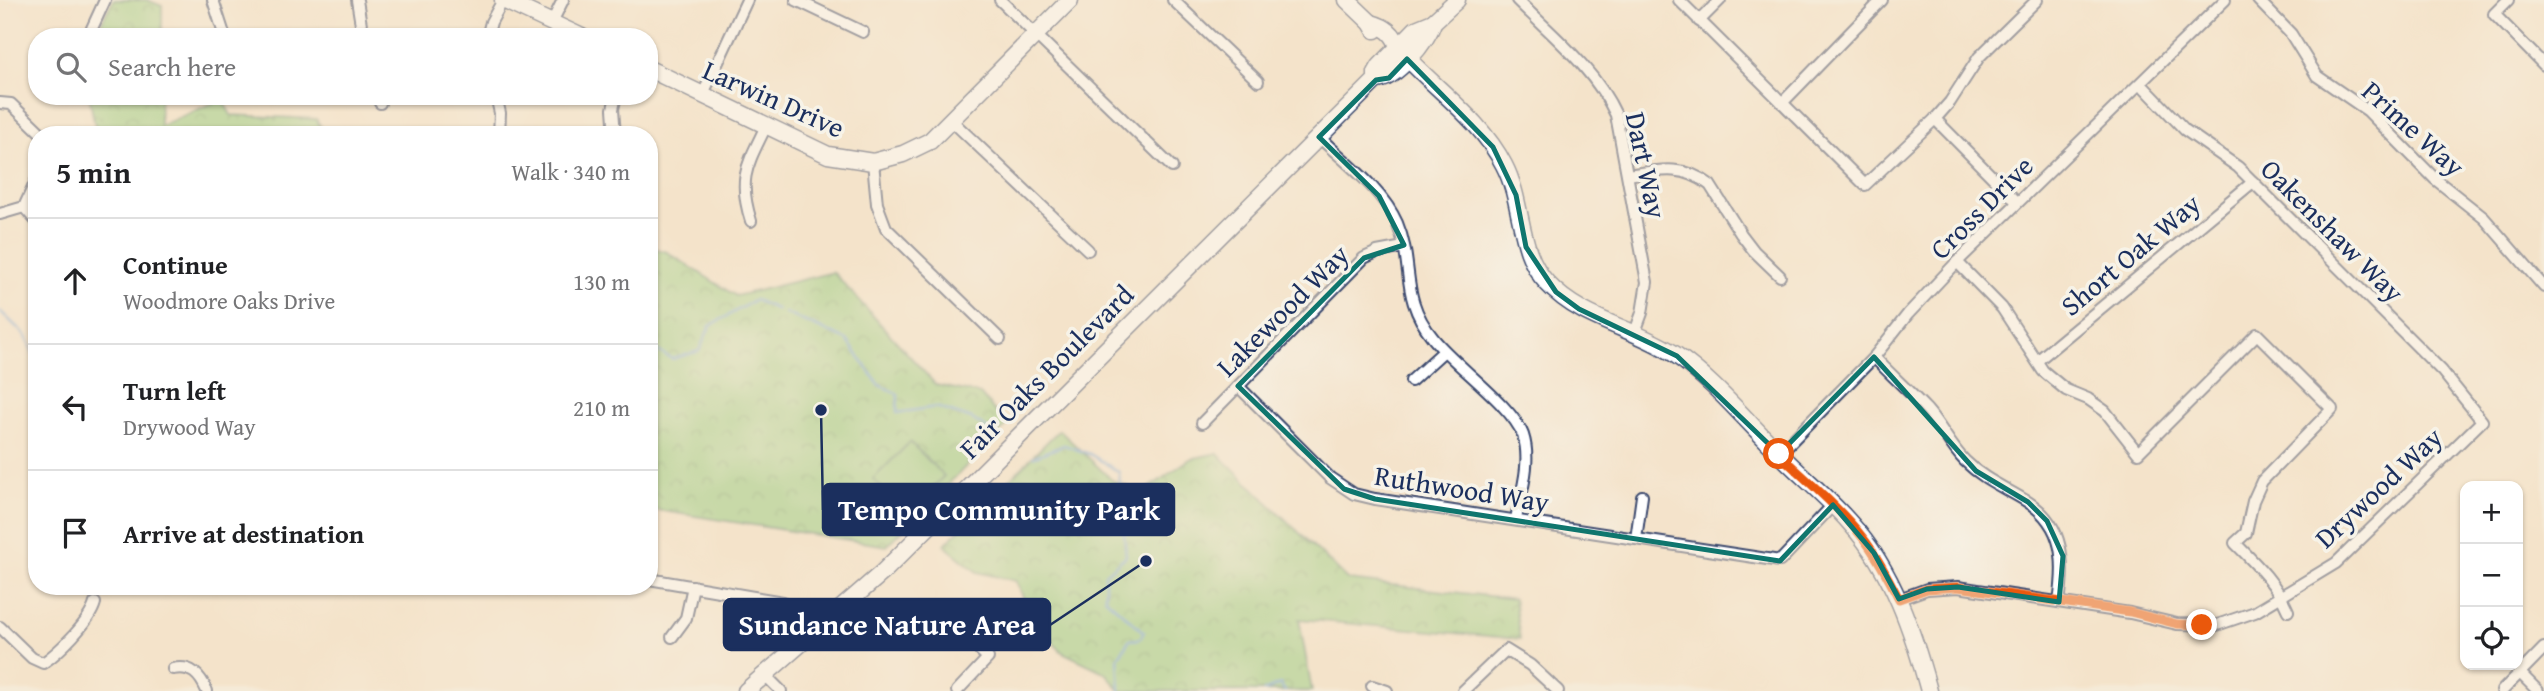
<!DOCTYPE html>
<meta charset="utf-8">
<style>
body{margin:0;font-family:"Gentium Book Plus",serif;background:#f6f6f6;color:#202124}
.controls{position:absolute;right:21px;bottom:21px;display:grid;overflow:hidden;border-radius:14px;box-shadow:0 2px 5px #0004}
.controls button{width:63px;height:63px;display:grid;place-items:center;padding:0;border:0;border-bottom:2px solid #e0e0e0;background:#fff;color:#202124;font:35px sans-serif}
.stop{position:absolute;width:21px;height:21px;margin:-16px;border:5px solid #ea580c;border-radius:50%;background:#fff}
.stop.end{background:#ea580c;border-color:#fff;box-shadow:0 2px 7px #0008}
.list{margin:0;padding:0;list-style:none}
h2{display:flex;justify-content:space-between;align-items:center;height:91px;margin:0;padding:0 28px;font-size:30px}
h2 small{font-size:23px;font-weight:400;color:#757577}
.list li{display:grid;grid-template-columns:46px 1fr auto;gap:21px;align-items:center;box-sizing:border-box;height:126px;padding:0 28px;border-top:2px solid #e0e0e0}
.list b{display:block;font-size:26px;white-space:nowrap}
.list p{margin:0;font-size:23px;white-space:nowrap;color:#757577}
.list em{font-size:23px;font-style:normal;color:#757577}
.icon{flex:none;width:38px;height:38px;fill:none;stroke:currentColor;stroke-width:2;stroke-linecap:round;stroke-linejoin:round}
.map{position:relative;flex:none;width:2544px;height:691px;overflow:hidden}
.search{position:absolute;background:#fff;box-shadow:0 2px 5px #0004;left:28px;top:28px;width:630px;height:77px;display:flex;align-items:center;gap:18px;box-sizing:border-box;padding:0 24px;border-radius:28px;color:#757577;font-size:26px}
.panel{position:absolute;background:#fff;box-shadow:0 2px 5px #0004;left:28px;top:126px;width:630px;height:469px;border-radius:28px}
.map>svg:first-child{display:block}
.park{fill:url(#park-crowns);stroke:#577e6e;stroke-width:2}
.garden{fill:#93cc7f;stroke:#577e6e;stroke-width:2}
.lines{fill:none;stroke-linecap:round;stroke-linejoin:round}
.stream{stroke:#69a0d7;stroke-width:2.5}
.street-casing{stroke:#3c4a6e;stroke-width:14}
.secondary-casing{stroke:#3c4a6e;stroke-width:19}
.street{stroke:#fff;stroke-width:10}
.secondary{stroke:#fff;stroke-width:16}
.route{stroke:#ea580c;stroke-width:9}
.marked{fill:none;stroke:#0f766e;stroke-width:5;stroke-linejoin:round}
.labels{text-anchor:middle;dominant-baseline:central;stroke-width:7;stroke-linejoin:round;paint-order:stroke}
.street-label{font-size:28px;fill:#1b2f5e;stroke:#f7f3e8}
.leader{fill:none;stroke:#1b2f5e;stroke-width:2.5}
.callout-dot{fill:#1b2f5e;stroke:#f7f3e8;stroke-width:2.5}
.callout{fill:#1b2f5e;stroke:#1b2f5e;stroke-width:2.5}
.callout-label{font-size:30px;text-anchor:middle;font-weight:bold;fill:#fff}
</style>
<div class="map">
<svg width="2544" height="691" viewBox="0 0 2544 691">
<defs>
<pattern id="park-crowns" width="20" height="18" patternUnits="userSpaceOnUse" patternTransform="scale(1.75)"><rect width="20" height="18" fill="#93cc7f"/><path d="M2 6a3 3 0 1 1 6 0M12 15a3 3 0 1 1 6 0" fill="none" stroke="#77a66b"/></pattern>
</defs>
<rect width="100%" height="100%" fill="#f7f3e8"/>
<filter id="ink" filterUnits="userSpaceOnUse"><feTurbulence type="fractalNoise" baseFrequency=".0143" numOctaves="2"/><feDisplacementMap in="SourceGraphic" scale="14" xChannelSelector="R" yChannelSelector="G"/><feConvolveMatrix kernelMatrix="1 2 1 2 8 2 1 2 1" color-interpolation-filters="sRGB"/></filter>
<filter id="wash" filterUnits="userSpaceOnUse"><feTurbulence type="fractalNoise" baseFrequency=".00686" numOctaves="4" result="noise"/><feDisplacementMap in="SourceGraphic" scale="28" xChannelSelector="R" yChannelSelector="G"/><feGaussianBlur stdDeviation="1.57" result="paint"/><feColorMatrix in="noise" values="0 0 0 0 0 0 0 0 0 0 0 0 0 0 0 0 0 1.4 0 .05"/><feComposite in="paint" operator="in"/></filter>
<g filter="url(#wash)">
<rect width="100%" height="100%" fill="#f4e3cb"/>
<g class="park">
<path d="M113 0H147L162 6V37H94Z"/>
<path d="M89 96H160V126L222 99 231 115 316 119 326 135H97Z"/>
<path d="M649 247 667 252 736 296 833 272 936 385 980 394 1007 425 887 546 649 509Z"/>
<path d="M1059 430 1112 480 1142 493 1190 459 1217 453 1348 580 1514 599 1520 639 1299 619 1312 691H1120L1106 673 1062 652 1035 624 1016 581 977 572 944 545Z"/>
</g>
<path class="garden" d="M910 442 944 476 907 513 873 479Z"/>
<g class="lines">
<g class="stream">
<path d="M0 311 25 335 33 353H37"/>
<path d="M785 313 847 340 879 385 898 394 897 413 936 407 972 419 997 435"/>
<path d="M649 346 672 359 699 351 710 326 755 300 778 310"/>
<path d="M1033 457 1064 445 1090 454 1119 472 1126 556 1105 574V598L1144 632 1140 639 1129 640 1118 658 1120 691"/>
<path d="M1264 691 1280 684 1285 691"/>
</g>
</g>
</g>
<g filter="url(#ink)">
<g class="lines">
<g class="street-casing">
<g id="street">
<path d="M213 0 225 37"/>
<path d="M357 0 363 37"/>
<path d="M796 0 863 32"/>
<path d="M1000 0 1172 167"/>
<path d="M1173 0 1258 81"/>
<path d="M1517 0C1553 36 1595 69 1616 115L1647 282 1642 313 1635 332"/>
<path d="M1679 0 1865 185 1935 119 1950 102 1979 57 2037 0"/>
<path d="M2258 0 2291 34 2317 76 2368 111 2435 179 2484 218 2544 287"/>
<path d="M2508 0 2494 14 2544 65"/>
<path d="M1699 21 1720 0"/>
<path d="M552 22 563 0"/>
<path d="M88 37 105 0"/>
<path d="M487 37 491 22 503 0"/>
<path d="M703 94 747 0"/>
<path d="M378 96 380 103"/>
<path d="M496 96 500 113 499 135"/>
<path d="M0 103 11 104 43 135"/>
<path d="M1782 103 1882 0"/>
<path d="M1935 119 2017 202"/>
<path d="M952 121 1088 250"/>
<path d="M615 135 613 109 616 96"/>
<path d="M1319 137C1346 163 1382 189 1397 223 1415 266 1399 296 1433 338 1455 366 1512 405 1523 435 1532 462 1521 493 1516 519"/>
<path d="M873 162 877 204 886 228 1000 339"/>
<path d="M1628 175C1659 170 1684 164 1710 185L1741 234 1754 251 1780 276"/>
<path d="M24 207 37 222"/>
<path d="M0 214 24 207 37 179"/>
<path d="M751 221C737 177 748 164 766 126"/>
<path d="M1957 262 2002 308 2043 371 2066 390 2088 399 2105 411 2138 453 2257 334 2332 409 2262 481 2253 501 2246 533 2235 543C2256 564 2276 583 2288 611"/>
<path d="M1874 357C1891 375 1910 392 1927 410 1941 426 1950 446 1965 461 1984 480 2006 488 2028 502 2065 526 2065 563 2059 602"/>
<path d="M2037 361 2253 182"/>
<path d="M1411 381 1444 351"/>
<path d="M1238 386 1330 478 1354 494 1375 499 1780 561 1833 505"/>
<path d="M1202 423 1364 258 1377 252 1404 247"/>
<path d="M1779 454 1874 357 1908 314 1957 262 2225 0"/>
<path d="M1636 539 1642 496"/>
<path d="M649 579 783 602 795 608 816 631"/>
<path d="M1899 599 1927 589 1958 587 2130 613 2177 624 2217 625 2255 612 2336 563 2482 421 2442 371 2238 167 2185 130 2141 84"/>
<path d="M0 627 32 658 43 663C59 652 90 622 95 603"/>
<path d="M947 631 962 633 988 658 957 691"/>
<path d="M672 637 686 618 693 586"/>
<path d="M173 669C191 665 200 675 207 691"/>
<path d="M2520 673 2538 691"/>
<path d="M765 675 781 691"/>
<path d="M1372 686 1387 691"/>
<path d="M1463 691 1506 650 1530 665 1558 691"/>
<path d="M2502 691 2544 648"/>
</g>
</g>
<g class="secondary-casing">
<g id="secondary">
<path d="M503 0 582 37"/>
<path d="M1347 0 1371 23 1375 30"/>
<path d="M1371 23C1385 27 1395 33 1398 48 1432 87 1480 118 1504 165 1524 203 1517 251 1547 283 1582 321 1634 327 1676 355 1712 380 1741 415 1772 446 1797 473 1827 496 1851 524 1893 571 1913 632 1929 691"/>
<path d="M649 69 828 155 873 162 903 154 930 141 1070 0"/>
<path d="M1376 80C1394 81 1429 40 1433 22"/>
<path d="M746 691 883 572 1376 80V73L1380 66 1416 29 1433 22 1457 0"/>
</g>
</g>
<use href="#street" class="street"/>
<use href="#secondary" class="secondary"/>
</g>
</g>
<g class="lines" filter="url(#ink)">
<path class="route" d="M1779 454C1807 481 1839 507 1863 538 1878 557 1888 578 1899 599L1927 589 1958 587 2130 612 2177 624 2202 625"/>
</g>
<path d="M0 0H2544V691H0ZM1407 59 1493 147 1516 195 1526 247 1556 292 1579 309 1677 356 1779 454 1874 357 1976 471 2028 502 2047 521 2063 556 2059 602 1958 587 1927 589 1899 599 1874 553 1833 505 1780 561 1375 499 1344 489 1238 386 1364 258 1404 245 1379 196 1319 137 1376 80 1389 78Z" fill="#f4e3cb" fill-opacity=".55" fill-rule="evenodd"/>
<path class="marked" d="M1407 59 1493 147 1516 195 1526 247 1556 292 1579 309 1677 356 1779 454 1874 357 1976 471 2028 502 2047 521 2063 556 2059 602 1958 587 1927 589 1899 599 1874 553 1833 505 1780 561 1375 499 1344 489 1238 386 1364 258 1404 245 1379 196 1319 137 1376 80 1389 78Z"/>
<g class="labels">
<g class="street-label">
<text transform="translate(774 98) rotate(24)">Larwin Drive</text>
<text transform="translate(2414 128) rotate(42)">Prime Way</text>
<text transform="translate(1647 165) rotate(78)">Dart Way</text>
<text transform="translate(1981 207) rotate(-45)">Cross Drive</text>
<text transform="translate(2333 230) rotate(45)">Oakenshaw Way</text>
<text transform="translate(2130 254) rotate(-40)">Short Oak Way</text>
<text transform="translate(1282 310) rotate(-45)">Lakewood Way</text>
<text transform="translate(1046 371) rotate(-45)">Fair Oaks Boulevard</text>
<text transform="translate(2378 487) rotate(-43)">Drywood Way</text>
<text transform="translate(1462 488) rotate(9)">Ruthwood Way</text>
</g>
</g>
<path class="leader" d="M821 410L823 510M1146 561L1050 625"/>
<g class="callout-dot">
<circle cx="821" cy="410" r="7"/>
<circle cx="1146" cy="561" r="7"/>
</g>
<g class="callout">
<rect x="823" y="484" width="351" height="51" rx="7"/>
<rect x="724" y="599" width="326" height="51" rx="7"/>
</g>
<g class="callout-label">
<text x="999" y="520">Tempo Community Park</text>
<text x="887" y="635">Sundance Nature Area</text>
</g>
</svg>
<div class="controls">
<button>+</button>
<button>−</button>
<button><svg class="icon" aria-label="locate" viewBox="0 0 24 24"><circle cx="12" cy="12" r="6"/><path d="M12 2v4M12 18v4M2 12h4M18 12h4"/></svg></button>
</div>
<div class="stop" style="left:1779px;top:454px"></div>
<div class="stop end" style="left:2202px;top:625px"></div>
<div class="search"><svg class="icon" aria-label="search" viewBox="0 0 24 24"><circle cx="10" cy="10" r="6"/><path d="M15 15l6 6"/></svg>Search here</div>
<section class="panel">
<h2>5 min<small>Walk · 340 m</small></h2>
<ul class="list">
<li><svg class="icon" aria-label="ahead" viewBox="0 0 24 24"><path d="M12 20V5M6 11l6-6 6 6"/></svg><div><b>Continue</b><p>Woodmore Oaks Drive</p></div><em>130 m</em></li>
<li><svg class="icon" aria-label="left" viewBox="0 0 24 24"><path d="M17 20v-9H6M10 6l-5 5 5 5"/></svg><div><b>Turn left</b><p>Drywood Way</p></div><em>210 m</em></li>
<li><svg class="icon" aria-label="arrive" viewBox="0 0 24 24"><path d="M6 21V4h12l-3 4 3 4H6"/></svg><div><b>Arrive at destination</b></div></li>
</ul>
</section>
</div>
